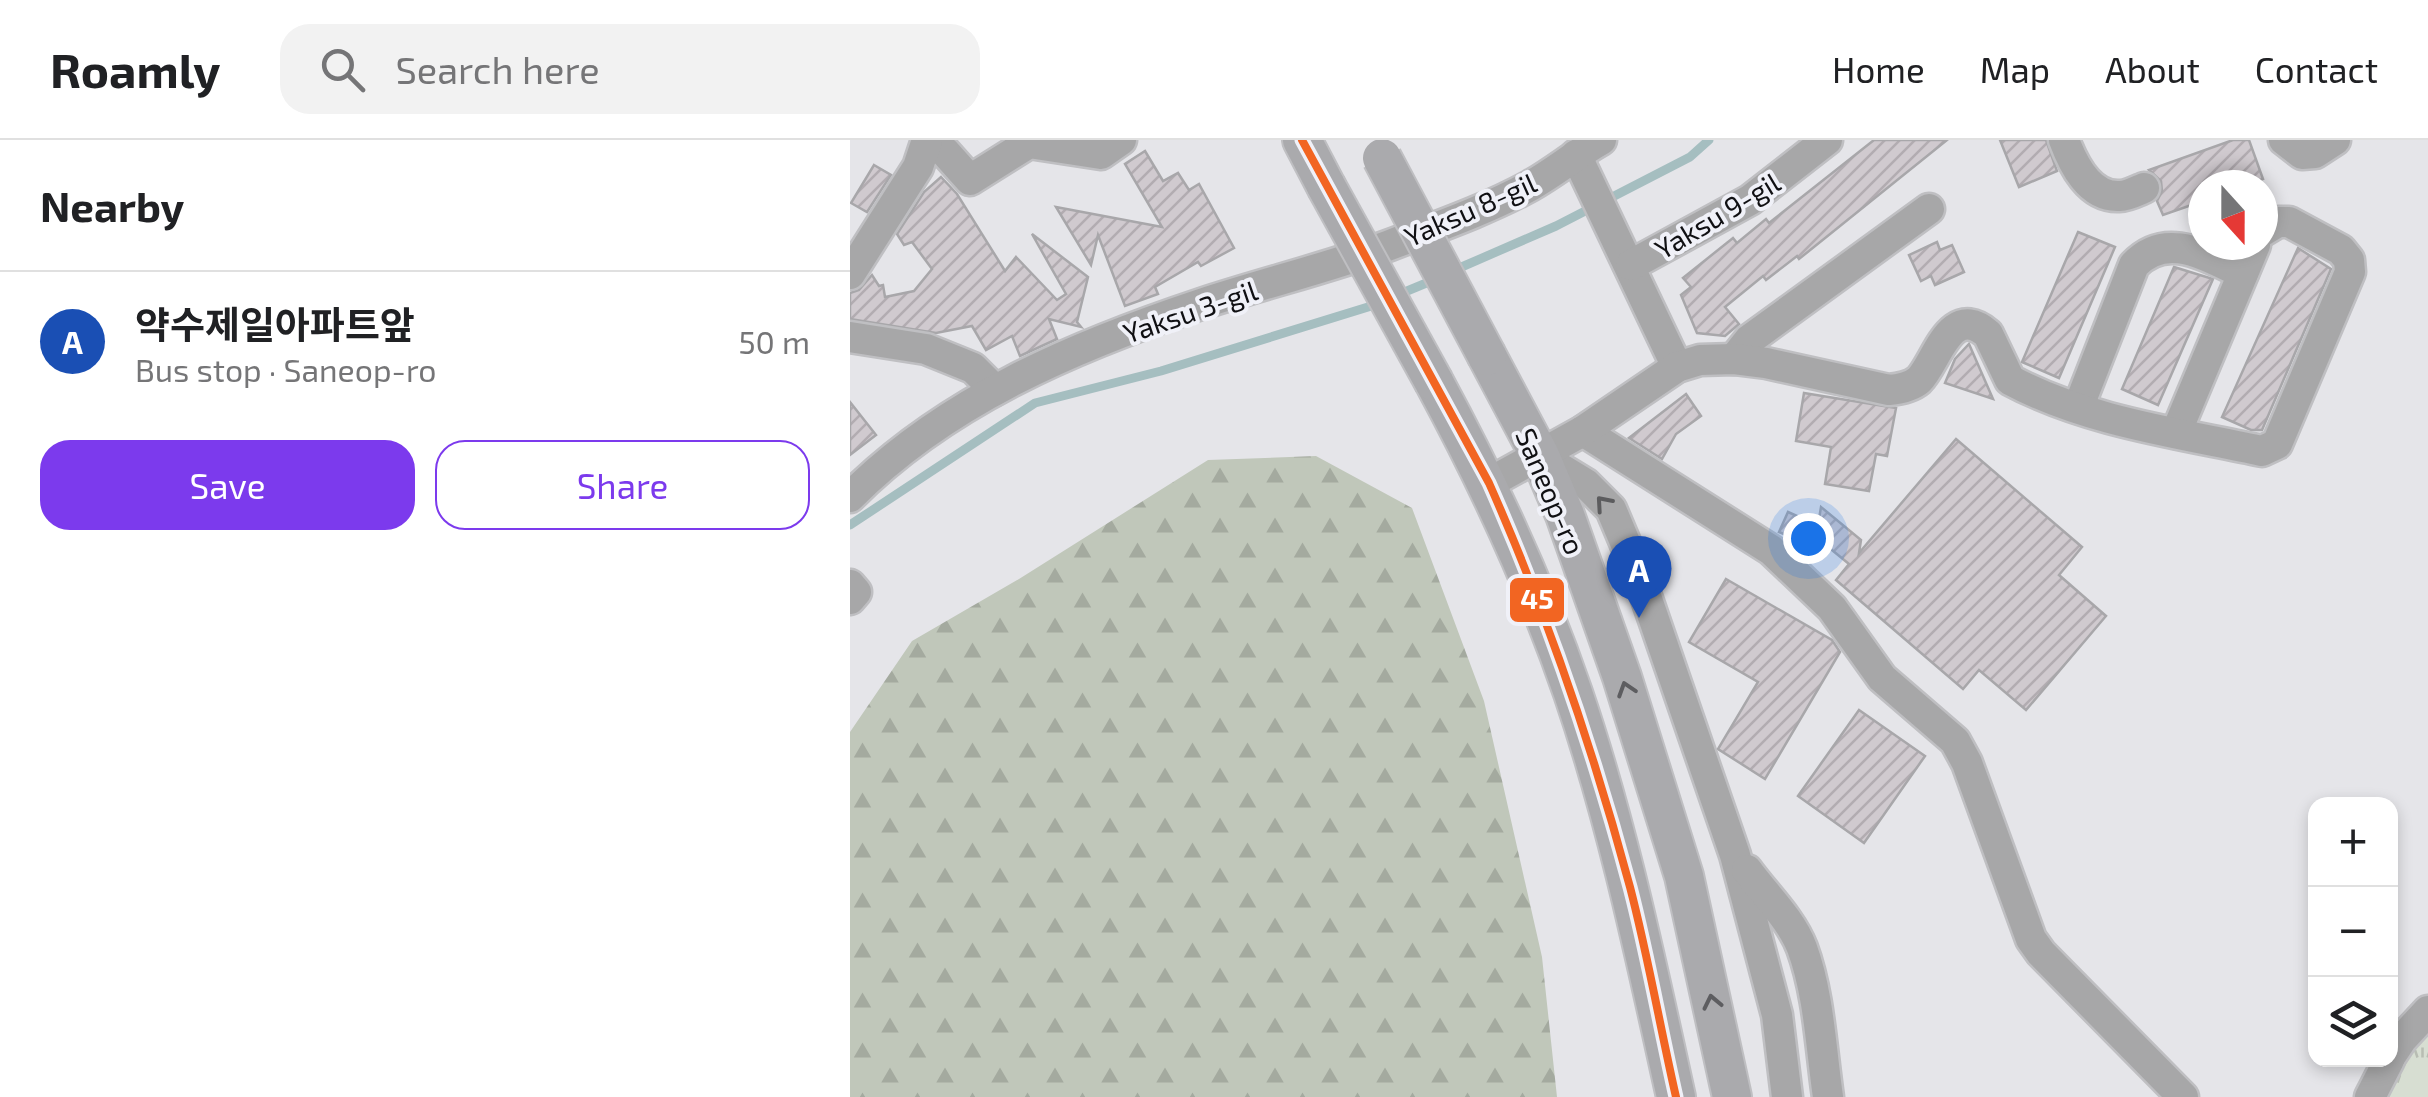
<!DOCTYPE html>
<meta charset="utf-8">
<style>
body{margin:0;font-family:"Exo 2","Noto Sans KR",sans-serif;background:#f2f2f2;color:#202124}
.controls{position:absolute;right:30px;bottom:30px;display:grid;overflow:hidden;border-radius:20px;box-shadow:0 5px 15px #0003}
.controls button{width:90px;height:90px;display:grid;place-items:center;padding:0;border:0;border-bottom:2px solid #e0e0e0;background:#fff;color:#202124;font:50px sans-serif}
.compass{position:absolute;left:1338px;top:30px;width:90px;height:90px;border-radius:50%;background:#fff;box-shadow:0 5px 15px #0003;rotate:159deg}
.you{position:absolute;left:958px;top:398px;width:35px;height:35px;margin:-25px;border:8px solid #fff;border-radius:50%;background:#1a73e8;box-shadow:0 0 0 15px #1a73e833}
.badge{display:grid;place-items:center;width:65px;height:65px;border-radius:50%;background:#7c3aed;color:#fff;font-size:32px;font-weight:700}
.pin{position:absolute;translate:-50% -82px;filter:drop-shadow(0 2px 5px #0008)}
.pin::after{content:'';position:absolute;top:52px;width:35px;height:30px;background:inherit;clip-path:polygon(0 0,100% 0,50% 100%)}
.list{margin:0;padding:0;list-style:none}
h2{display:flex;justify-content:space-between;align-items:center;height:130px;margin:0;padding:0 40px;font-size:42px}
h2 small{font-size:32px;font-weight:400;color:#757577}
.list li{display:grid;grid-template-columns:65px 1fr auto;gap:30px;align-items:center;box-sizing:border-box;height:140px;padding:0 40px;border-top:2px solid #e0e0e0}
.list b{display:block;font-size:38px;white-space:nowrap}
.list p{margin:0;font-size:32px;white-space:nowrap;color:#757577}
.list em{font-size:32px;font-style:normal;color:#757577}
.actions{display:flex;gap:20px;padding:30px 40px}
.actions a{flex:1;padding:22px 0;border:2px solid #7c3aed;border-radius:30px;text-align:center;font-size:35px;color:#7c3aed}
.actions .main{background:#7c3aed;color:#fff}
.icon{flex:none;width:55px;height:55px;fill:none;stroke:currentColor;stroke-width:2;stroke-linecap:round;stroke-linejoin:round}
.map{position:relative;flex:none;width:1578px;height:957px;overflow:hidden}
header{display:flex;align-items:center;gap:60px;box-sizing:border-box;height:140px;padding:0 50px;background:#fff;border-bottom:2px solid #e0e0e0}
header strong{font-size:48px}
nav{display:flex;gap:55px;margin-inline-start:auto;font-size:35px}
.search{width:700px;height:90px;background:#f2f2f2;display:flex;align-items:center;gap:25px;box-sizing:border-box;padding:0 35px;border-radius:30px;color:#757577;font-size:38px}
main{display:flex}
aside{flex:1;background:#fff}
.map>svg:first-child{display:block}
.grass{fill:url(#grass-tufts)}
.forest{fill:url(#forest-firs)}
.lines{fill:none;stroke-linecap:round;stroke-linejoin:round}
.stream{stroke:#a5bec0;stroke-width:9}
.building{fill:url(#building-hatch);stroke:#a8a7aa;stroke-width:2.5}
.minor-casing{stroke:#bfbfc2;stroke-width:35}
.major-casing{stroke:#bfbfc2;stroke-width:42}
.minor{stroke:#a7a7a8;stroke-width:30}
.major{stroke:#aaaaad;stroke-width:38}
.major-bridge-casing{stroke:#bfbfc2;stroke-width:42;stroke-linecap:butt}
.major-bridge{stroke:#aaaaad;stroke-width:38}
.bus-1-casing{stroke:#f0f1f8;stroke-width:15}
.bus-1{stroke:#f26522;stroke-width:8}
.oneway{stroke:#5c5c5e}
.oneway2{stroke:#5d5d60}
.labels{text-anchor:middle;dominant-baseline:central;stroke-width:8;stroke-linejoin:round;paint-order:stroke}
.street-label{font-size:28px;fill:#101013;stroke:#f0f1f8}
.line-badge{stroke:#f0f1f8;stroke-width:4}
.badge-label{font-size:28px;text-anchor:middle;font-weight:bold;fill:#fff}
</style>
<header>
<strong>Roamly</strong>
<div class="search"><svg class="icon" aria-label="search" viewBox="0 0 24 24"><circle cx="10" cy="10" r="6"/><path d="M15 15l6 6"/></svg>Search here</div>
<nav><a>Home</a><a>Map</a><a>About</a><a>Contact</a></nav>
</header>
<main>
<aside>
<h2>Nearby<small></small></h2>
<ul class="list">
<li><span class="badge" style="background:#1a4fb4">A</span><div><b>약수제일아파트앞</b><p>Bus stop · Saneop-ro</p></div><em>50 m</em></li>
</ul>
<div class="actions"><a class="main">Save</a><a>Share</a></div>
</aside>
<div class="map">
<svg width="1578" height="957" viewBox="0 0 1578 957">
<defs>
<pattern id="grass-tufts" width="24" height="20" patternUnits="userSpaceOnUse" patternTransform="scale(2.5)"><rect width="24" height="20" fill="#d7ded2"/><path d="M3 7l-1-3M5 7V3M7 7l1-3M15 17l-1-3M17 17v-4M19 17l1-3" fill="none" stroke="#b8bdb3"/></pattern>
<pattern id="forest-firs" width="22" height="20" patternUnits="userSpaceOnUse" patternTransform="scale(2.5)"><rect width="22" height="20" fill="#c0c7ba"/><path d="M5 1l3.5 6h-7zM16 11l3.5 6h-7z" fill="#a4aa9f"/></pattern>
<pattern id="building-hatch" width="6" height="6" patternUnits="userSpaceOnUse" patternTransform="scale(2.5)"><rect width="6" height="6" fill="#d0cacf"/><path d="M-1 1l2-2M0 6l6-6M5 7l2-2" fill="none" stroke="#b2acb1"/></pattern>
</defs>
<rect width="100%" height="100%" fill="#e5e5e9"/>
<path class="grass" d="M1578 889V957H1535L1557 915Z"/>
<path class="forest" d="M466 316 562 368 634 561 692 817 707 957H0V592L62 501 169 439 358 320Z"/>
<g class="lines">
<g class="stream">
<path d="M600 132 706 86 840 17 859 0"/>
<path d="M545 156 586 139"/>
<path d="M0 385 185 263 311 231 531 163"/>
</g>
</g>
<g class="building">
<path d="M1024 0H1097L949 119 947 116 916 140 913 136 875 167 889 184 875 196 847 193 831 155 841 147 833 138 883 98 887 103 916 79 919 83Z"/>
<path d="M1150 0H1196L1207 31 1169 47Z"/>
<path d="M1383 0H1399L1413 39 1396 45H1353V61L1313 75 1307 61 1312 51 1311 41 1299 30Z"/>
<path d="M295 11 313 41 328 33 339 50 349 44 384 108 351 126 348 122 305 147 308 154 275 166 248 95 241 125 206 67 312 87 275 24Z"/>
<path d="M24 25 41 35 17 72 1 63Z"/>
<path d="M91 37 107 54 155 131 166 117 207 160 216 154 182 94 238 137 227 182 231 187 199 179 207 199 170 216 162 196 136 210 122 186 86 193 0 179V153L9 150 22 135 29 146 33 145 35 157 64 151 82 129 62 102 54 105 47 94 74 52Z"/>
<path d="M1228 92 1265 107 1209 238 1172 222Z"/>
<path d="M1087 102 1090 110 1102 105 1114 132 1085 145 1081 136 1071 141 1059 115Z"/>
<path d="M1448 108 1481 129 1412 290H1401L1372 277Z"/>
<path d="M1324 127 1363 139 1308 265 1272 249Z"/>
<path d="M1119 204 1143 259 1095 243 1105 219Z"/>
<path d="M954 253 1046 268 1037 316 1026 314 1019 351 975 344 981 307 946 301Z"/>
<path d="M836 254 851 276 826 294 812 319 779 298Z"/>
<path d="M0 262 26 295 0 315Z"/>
<path d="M1106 299 1232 407 1209 435 1256 476 1176 570 1129 530 1113 549 986 440 999 424 966 397 971 367 1011 400 1009 413Z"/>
<path d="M938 372 963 383 953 402 929 392Z"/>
<path d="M876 439 982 500 990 512 915 639 868 609 908 542 839 502Z"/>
<path d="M1009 570 1075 616 1014 703 948 656Z"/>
</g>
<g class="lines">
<g class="minor-casing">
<g id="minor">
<path d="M1214 0C1223 24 1239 58 1270 56 1277 56 1287 51 1294 48"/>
<path d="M1434 0 1452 14 1465 13 1485 0"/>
<path d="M77 2 95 12 120 40 179 3 251 14 271 0"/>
<path d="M726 15 827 227"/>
<path d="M781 125 900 60 977 0"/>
<path d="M0 134 68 27 77 0"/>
<path d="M0 197 76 209 123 228 145 250"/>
<path d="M884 219 899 200 1079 69"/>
<path d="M1228 268 1284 125C1317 90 1357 117 1393 133"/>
<path d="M733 291 921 410 982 468 1032 538 1105 601 1117 623 1181 799 1191 813 1333 957"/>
<path d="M1326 293 1405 105"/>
<path d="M690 316 736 344 761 369 788 433 885 715 927 875 937 957"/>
<path d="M639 343 733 291 827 227 850 220 884 219 916 223 1039 250C1050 249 1061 247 1069 240 1087 222 1100 161 1138 194L1160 240C1236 281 1328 293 1412 311L1427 304 1500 132 1499 120 1491 110 1439 82H1428L1413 91"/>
<path d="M0 357C95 261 225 206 351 164 414 143 478 128 540 105 587 87 636 70 680 46 705 32 726 14 751 0"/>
<path d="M0 445 6 452 0 459"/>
<path d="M897 730C915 755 941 779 952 808 969 854 971 909 978 957"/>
<path d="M1540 917 1552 899 1578 871"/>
<path d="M1520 957 1539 920"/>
</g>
</g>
<g class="major-casing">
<g id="major">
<path d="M452 0 476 46"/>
<path d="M637 216 690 316 715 375 772 537 834 736 882 957"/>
<path d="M584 242C638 342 686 445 723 553 768 685 796 821 826 957"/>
</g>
</g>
<use href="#minor" class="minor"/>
<use href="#major" class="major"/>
<g class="major-bridge-casing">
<g id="major-bridge">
<path d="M532 18 637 216"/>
<path d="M476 46 584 242"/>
</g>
</g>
<use href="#major-bridge" class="major-bridge"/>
<g class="bus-1-casing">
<path id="bus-1" d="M452 0 639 343C697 474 743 609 780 747 798 816 810 887 826 957"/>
</g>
<use href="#bus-1" class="bus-1"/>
</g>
<defs><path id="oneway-chevron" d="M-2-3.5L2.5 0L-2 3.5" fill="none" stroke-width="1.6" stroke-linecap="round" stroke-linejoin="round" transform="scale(2.5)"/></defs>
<use class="oneway" href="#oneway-chevron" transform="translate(753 363) rotate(-131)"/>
<g class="oneway2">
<use href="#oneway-chevron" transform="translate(776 549) rotate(-108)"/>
<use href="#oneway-chevron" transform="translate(862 862) rotate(-102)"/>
</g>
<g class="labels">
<g class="street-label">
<text transform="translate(620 69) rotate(-24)">Yaksu 8-gil</text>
<text transform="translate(867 75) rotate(-31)">Yaksu 9-gil</text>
<text transform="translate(340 171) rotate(-19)">Yaksu 3-gil</text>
<text transform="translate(701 351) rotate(67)">Saneop-ro</text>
</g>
</g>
<rect class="line-badge" x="658" y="436" width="58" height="48" rx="10" fill="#f26522"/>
<g class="badge-label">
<text x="687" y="469">45</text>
</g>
</svg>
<div class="controls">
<button>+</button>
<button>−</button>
<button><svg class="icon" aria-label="layers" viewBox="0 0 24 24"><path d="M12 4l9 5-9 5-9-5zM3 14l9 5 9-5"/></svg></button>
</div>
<svg class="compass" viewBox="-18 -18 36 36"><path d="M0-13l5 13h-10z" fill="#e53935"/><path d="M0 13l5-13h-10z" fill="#757577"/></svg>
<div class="you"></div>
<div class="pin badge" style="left:789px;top:478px;background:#1a4fb4">A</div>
</div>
</main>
